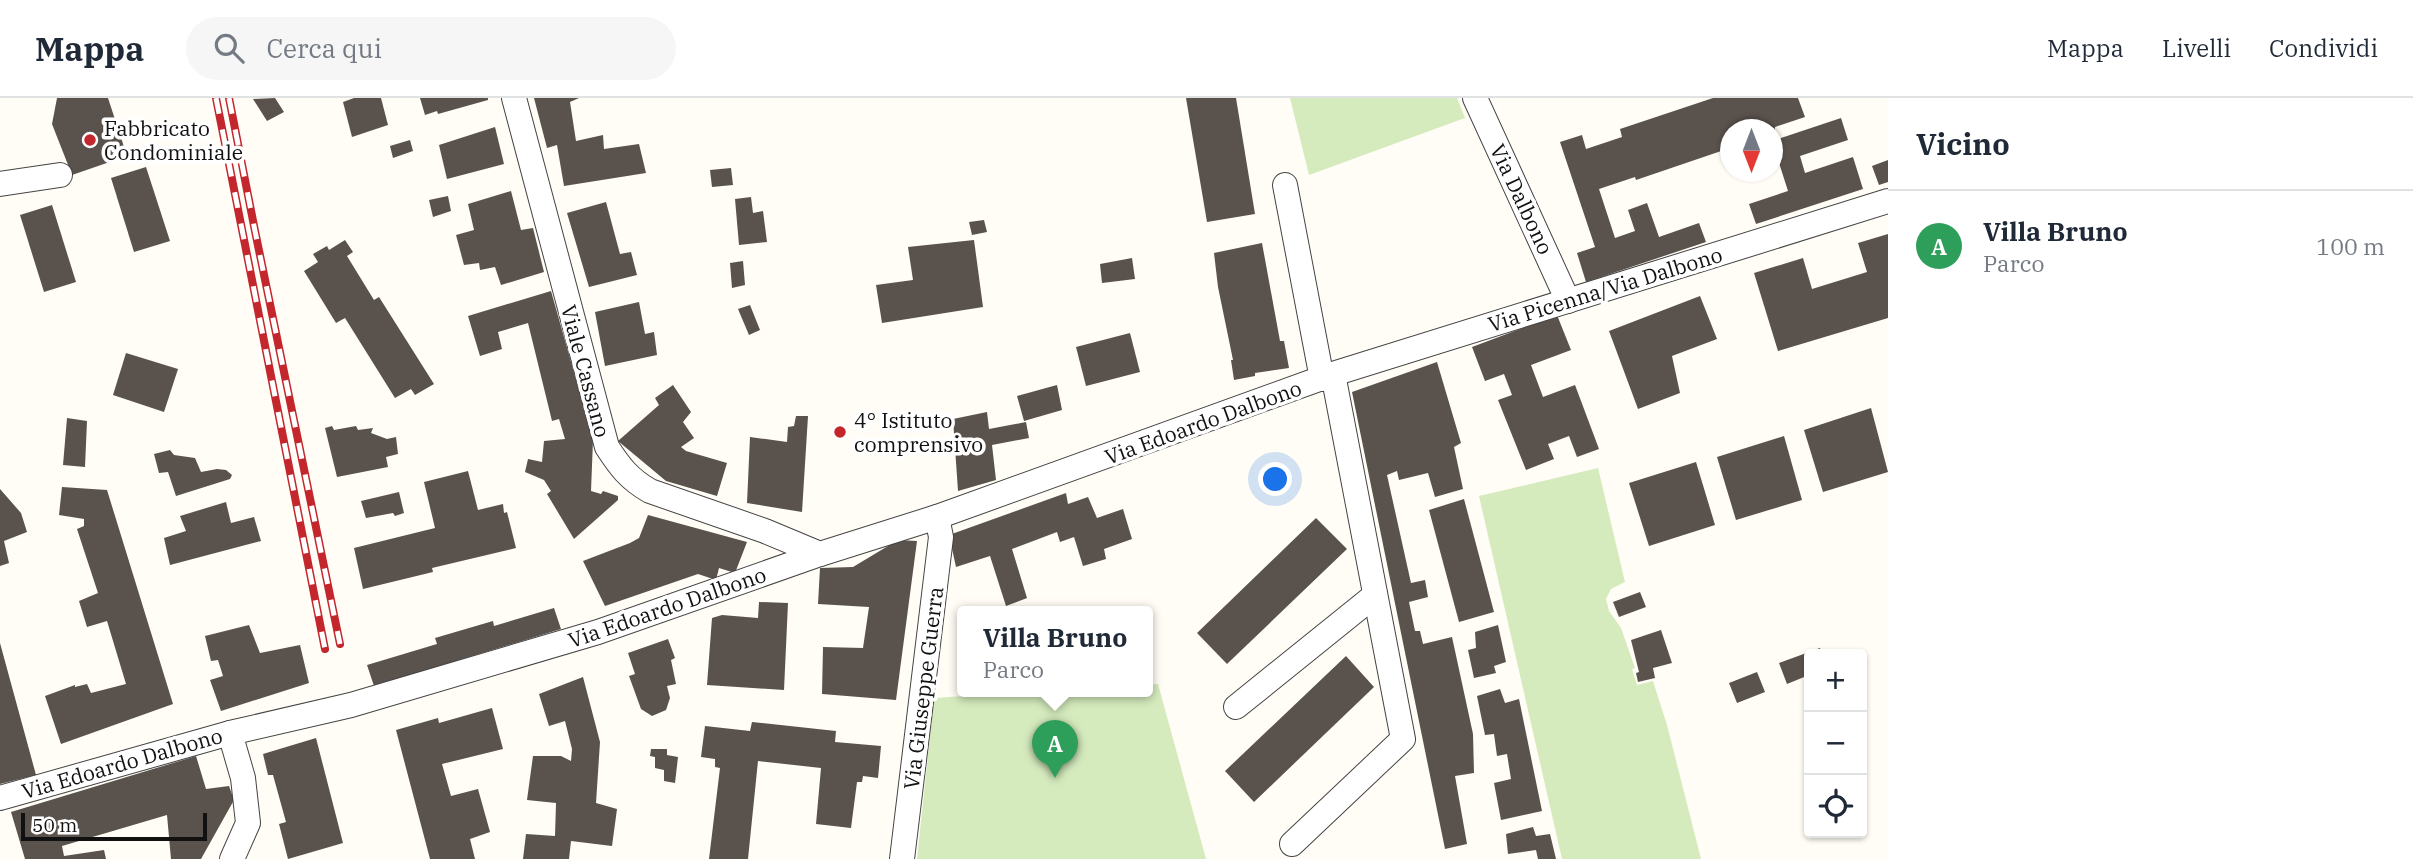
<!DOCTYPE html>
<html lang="it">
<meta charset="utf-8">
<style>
body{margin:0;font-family:"IBM Plex Serif",serif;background:#f6f6f7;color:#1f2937}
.controls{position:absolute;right:21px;bottom:21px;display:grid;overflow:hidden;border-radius:7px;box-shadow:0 2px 5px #0004}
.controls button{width:63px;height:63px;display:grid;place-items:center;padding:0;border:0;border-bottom:2px solid #e0e1e3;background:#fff;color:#1f2937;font:35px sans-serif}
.compass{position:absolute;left:1720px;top:21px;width:63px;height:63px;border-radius:50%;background:#fff;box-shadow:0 2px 5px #0004;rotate:180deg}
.scale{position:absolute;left:21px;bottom:18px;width:186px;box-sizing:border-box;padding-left:7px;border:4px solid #111;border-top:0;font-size:19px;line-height:24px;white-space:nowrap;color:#111;-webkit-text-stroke:5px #fff;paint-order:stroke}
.you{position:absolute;left:1276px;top:382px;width:24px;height:24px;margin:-18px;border:5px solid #fff;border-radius:50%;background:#1a73e8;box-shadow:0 0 0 10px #1a73e833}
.badge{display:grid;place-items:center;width:46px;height:46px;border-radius:50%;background:#7c3aed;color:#fff;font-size:23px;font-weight:700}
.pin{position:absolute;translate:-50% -58px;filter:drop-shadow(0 2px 4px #0008)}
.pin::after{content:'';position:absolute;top:37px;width:24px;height:21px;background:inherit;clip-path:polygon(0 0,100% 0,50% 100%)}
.popup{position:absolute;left:957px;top:508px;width:196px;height:91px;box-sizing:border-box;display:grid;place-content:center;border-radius:7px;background:#fff;filter:drop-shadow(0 2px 5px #0005);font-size:23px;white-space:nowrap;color:#747a83}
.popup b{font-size:26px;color:#1f2937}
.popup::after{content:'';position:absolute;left:50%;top:100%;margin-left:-14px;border:14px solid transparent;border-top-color:#fff}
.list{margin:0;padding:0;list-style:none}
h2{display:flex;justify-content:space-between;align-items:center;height:91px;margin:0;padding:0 28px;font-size:30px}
h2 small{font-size:23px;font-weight:400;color:#747a83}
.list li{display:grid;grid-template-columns:46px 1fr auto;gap:21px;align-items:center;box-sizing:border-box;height:112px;padding:0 28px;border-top:2px solid #e0e1e3}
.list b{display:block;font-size:26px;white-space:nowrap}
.list p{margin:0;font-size:23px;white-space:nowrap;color:#747a83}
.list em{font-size:23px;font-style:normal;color:#747a83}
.icon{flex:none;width:38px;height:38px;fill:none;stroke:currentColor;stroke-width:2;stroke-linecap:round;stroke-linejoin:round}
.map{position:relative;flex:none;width:1888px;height:761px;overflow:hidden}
header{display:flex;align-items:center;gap:42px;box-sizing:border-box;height:98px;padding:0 35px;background:#fff;border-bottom:2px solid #e0e1e3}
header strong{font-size:33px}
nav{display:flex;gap:38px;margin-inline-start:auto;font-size:24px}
.search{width:490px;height:63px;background:#f6f6f7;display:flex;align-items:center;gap:18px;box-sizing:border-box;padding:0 24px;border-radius:38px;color:#747a83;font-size:26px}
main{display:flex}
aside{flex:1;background:#fff}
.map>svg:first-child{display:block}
.green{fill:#d5ebbd}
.building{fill:#5a524d}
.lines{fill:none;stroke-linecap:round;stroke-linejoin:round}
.street-casing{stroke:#444;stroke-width:26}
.street{stroke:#fff;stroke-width:24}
.rail-casing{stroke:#c4262e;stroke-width:8}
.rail{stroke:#fff;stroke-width:5;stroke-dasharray:16;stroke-linecap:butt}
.poi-dot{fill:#c4262e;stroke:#fff;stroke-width:2.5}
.labels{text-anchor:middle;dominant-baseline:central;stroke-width:7;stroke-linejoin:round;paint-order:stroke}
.poi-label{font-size:21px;fill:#111;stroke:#fff;text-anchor:start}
.street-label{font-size:21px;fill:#111;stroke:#fff}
</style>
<header>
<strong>Mappa</strong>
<div class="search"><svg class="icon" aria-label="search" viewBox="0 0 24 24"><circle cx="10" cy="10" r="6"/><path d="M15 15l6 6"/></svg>Cerca qui</div>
<nav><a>Mappa</a><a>Livelli</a><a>Condividi</a></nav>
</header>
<main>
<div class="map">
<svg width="1888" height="761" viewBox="0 0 1888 761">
<rect width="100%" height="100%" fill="#fffdf5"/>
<g class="green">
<path d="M1290 0H1457L1465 20 1309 77Z"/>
<path d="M1598 370 1625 484 1611 491 1606 501 1609 513 1621 530 1635 570 1632 571 1637 587 1653 583 1667 627 1701 761H1562L1479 398Z"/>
<path d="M1158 586 1206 761H917L934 600 1025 594H1148V587Z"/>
</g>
<g class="building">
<path d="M57 0H108L127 58 72 77 52 26Z"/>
<path d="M275 0 284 14 267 23 253 1Z"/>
<path d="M354 0H381L388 27 352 39 343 4Z"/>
<path d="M420 0H488V2L438 16 437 13 425 17Z"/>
<path d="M534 0H579L570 4 576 43 603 37 604 51 639 46 646 75 564 88 557 47 547 50Z"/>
<path d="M1186 0H1236L1255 116 1207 124Z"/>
<path d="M1713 0H1798L1805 19 1775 29V32L1772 33 1730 32V50L1636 82 1635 79 1599 91 1615 140 1635 133 1628 112 1647 105 1659 139 1699 125 1706 144 1586 184 1577 155 1595 149 1560 44 1582 37 1586 51 1622 39 1620 31Z"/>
<path d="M1841 20 1848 42 1800 58 1805 75 1853 59 1863 91 1756 126 1749 106 1788 93 1772 43Z"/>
<path d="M495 29 504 66 447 81 439 47Z"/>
<path d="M410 42 413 53 393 60 390 48Z"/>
<path d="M1888 62V84L1879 87 1872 68Z"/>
<path d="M146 69 170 143 134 154 111 80Z"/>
<path d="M731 70 733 87 712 89 710 72Z"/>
<path d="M511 93 521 132 533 130 544 174 501 187 495 169 480 172 479 165 464 167 456 137 474 132 468 106Z"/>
<path d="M448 98 451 113 433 119 429 102Z"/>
<path d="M751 99 753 115 763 113 767 144 739 147 735 101Z"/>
<path d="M606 104 620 156 631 154 637 177 589 189 567 115Z"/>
<path d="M52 107 76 184 44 194 20 117Z"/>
<path d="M984 122 987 134 972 137 969 124Z"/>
<path d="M1888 136V220L1778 253 1754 175 1803 160 1812 191 1867 174 1858 145Z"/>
<path d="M345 142 353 154 347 158 374 202 379 199 434 286 415 297 411 291 395 300 345 220 336 225 304 173 318 164 313 156 327 148 329 152Z"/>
<path d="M974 142 983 209 882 225 876 187 913 182 908 149Z"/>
<path d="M1262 145 1280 243H1284L1289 270 1255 275V278L1234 282 1231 262H1233L1218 189 1214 155Z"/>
<path d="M1132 160 1135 181 1102 185 1100 166Z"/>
<path d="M743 163 745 187 732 190 730 165Z"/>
<path d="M551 193 593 342 591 393 601 396 603 393 618 398V402L574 441 547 396 551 393 544 382 525 374 528 361 542 364 544 343 565 341 559 321 552 323 528 225 498 234 502 251 480 258 468 218Z"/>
<path d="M1700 198 1717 241 1672 258 1680 295 1638 311 1609 233Z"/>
<path d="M639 204 645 236 654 234 657 257 605 268 595 214Z"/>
<path d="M750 207 760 232 749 237 738 211Z"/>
<path d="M1557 217 1571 252 1531 267 1543 299 1575 287 1599 351 1577 359 1569 338 1548 346 1554 361 1526 372 1498 302 1512 297 1504 276 1485 283 1472 249Z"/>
<path d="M1130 235 1140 274 1086 288 1076 249Z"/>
<path d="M126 255 178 271 164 314 113 297Z"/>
<path d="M1437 264 1461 345 1454 349 1463 391 1435 399 1428 375 1399 382 1397 373 1387 377 1411 485 1425 482 1428 499 1409 504 1415 533H1420L1423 546 1452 539 1473 636 1474 675 1455 678 1467 746 1445 751 1352 294Z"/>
<path d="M673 287 691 314 683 324 694 340 681 349 686 353 727 365 717 398 666 383 618 343 659 307 655 300Z"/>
<path d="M1057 287 1062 312 1024 323 1017 298Z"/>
<path d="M1871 310 1888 374 1823 394 1804 332Z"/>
<path d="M987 314 989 331 1026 324 1029 340 992 347 996 382 958 393 953 321Z"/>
<path d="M796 318H808L802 414 747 405 750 339 787 344 788 329 794 328Z"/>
<path d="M67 320 87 323 85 369 63 367Z"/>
<path d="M332 328 334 332 356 328 358 332 373 330 371 335 387 341 396 339 398 356 386 359 388 369 337 379 325 330Z"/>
<path d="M1784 338 1802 402 1736 422 1717 359Z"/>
<path d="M170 352 174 357 195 360 201 374 217 371 226 372 232 377 230 381 176 398 168 374 159 375 154 356Z"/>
<path d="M1696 364 1715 427 1649 448 1629 385Z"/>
<path d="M468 373 478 412 503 406 504 415 507 414 516 450 432 470 433 474 363 491 354 450 435 430 424 384Z"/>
<path d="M62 389 107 392 173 606 61 646 45 598 75 587V589L87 586 91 595 126 586 107 523 87 529 79 503 98 495 77 431 84 428V421L59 417Z"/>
<path d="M0 391 21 415 27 434 4 443 9 465 0 468Z"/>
<path d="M399 394 404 415 395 418 393 415 366 420 361 403Z"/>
<path d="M1066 395 1068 406 1088 399 1097 420 1123 411 1132 441 1104 451 1106 461 1083 468 1074 439 1060 444 1057 434 1012 451 1027 500 1006 508 990 458 956 469 949 437Z"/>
<path d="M1464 401 1494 514 1459 524 1429 412Z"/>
<path d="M226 404 231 425 254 419 261 443 170 467 164 440 186 433 180 418Z"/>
<path d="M648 417 747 444 735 475 719 470 716 482 698 476 605 508 583 463 630 445 639 440Z"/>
<path d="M1316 420 1347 451 1227 566 1197 535Z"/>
<path d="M898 442 917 443 896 602 822 596 823 549 863 550 869 509 818 506 820 470 853 469Z"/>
<path d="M1640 494 1646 509 1619 519 1613 504Z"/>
<path d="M759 504 788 505 784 592 707 587 712 520 722 517 758 520Z"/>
<path d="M554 510 561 531 374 588 367 567 437 546 435 540 493 523 494 528Z"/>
<path d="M249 527 260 555 300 547 309 585 221 613 210 582 223 578 218 562 211 563 205 538Z"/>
<path d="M1498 527 1506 564 1494 568 1496 575 1474 580 1468 552 1476 550 1475 534Z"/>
<path d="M1661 532 1672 565 1653 570 1655 580 1638 584 1636 575 1639 574 1631 542Z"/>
<path d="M668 541 675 560 671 562 676 586 667 588 670 600 666 612 652 618 641 611 629 578 635 576 628 555Z"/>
<path d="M0 545 36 677 0 686Z"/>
<path d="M1820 550 1822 556H1809V577L1787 586 1779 565Z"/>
<path d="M1346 558 1374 589 1254 704 1225 673Z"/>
<path d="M1757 574 1765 594 1737 605 1729 585Z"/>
<path d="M583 579 600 644 596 705 617 711 612 748 571 743 569 761H523L526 736 555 738 556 705 527 702 533 658H561L571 663 572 651 565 623 549 628 539 596Z"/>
<path d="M1500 591 1505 605 1519 601 1542 713 1501 722 1494 685 1511 681 1507 656 1497 658 1494 636 1485 637 1477 598Z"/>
<path d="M492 610 503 651 442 666 451 698 478 691 490 734 470 741 475 761H430L396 632 438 620 439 625Z"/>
<path d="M752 624 836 633 835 644 881 648 878 680 863 678 862 684H857L851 730 816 726 821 670 758 663 748 761H709L720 670 715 669V661L701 659 705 628 750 633Z"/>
<path d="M316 640 343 745 288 761 279 726 286 724 273 677H268L263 656Z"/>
<path d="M651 651H667V657L678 659 675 685 664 683V672L655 670V659L650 658Z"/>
<path d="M196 658 206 691 229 688 234 702 201 761H171L167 717 62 748 64 758 104 752 106 761H25L11 714Z"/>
<path d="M1533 729 1536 738 1550 736 1556 761H1538L1536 752 1508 756 1506 736Z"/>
</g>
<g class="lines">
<g class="street-casing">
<g id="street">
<path d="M514 0 607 349C620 369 629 381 650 393L765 433 820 456"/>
<path d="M1475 0 1568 203"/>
<path d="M0 86 60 77"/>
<path d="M1285 87 1322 281"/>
<path d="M1236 609 1375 497"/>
<path d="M230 635 243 680 248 725 232 761"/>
<path d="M0 700 230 635 351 607 598 534 820 456 937 419 1333 276 1888 103"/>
<path d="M1292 746 1403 641 1333 276"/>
<path d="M902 761 941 439 937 419"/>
</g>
</g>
<use href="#street" class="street"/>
<g class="rail-casing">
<g id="rail">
<path d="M216 0 325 551"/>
<path d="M229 0 255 133 340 546"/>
</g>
</g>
<use href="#rail" class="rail"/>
</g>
<g class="poi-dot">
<circle cx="90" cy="42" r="7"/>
<circle cx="840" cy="334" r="7"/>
</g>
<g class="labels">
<g class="poi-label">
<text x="104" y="30">Fabbricato<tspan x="104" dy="24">Condominiale</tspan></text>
<text x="854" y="322">4° Istituto<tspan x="854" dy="24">comprensivo</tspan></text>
</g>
<g class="street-label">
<text transform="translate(1522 101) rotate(65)">Via Dalbono</text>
<text transform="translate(1605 191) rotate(-17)">Via Picenna/Via Dalbono</text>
<text transform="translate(586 273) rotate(75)">Viale Cassano</text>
<text transform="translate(1203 324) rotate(-20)">Via Edoardo Dalbono</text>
<text transform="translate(667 509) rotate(-19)">Via Edoardo Dalbono</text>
<text transform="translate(923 590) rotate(-83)">Via Giuseppe Guerra</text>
<text transform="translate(122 665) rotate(-16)">Via Edoardo Dalbono</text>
</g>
</g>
</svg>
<div class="controls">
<button>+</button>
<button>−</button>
<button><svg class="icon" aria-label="locate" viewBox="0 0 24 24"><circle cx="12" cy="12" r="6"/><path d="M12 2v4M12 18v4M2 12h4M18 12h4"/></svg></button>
</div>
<svg class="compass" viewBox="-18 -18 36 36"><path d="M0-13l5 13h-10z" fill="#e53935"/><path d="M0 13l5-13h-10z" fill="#747a83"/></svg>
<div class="scale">50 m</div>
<div class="you"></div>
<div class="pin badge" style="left:1055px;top:680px;background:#2e9e5b">A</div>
<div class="popup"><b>Villa Bruno</b>Parco</div>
</div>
<aside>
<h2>Vicino<small></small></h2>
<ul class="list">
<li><span class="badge" style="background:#2e9e5b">A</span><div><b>Villa Bruno</b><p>Parco</p></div><em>100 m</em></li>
</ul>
</aside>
</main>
